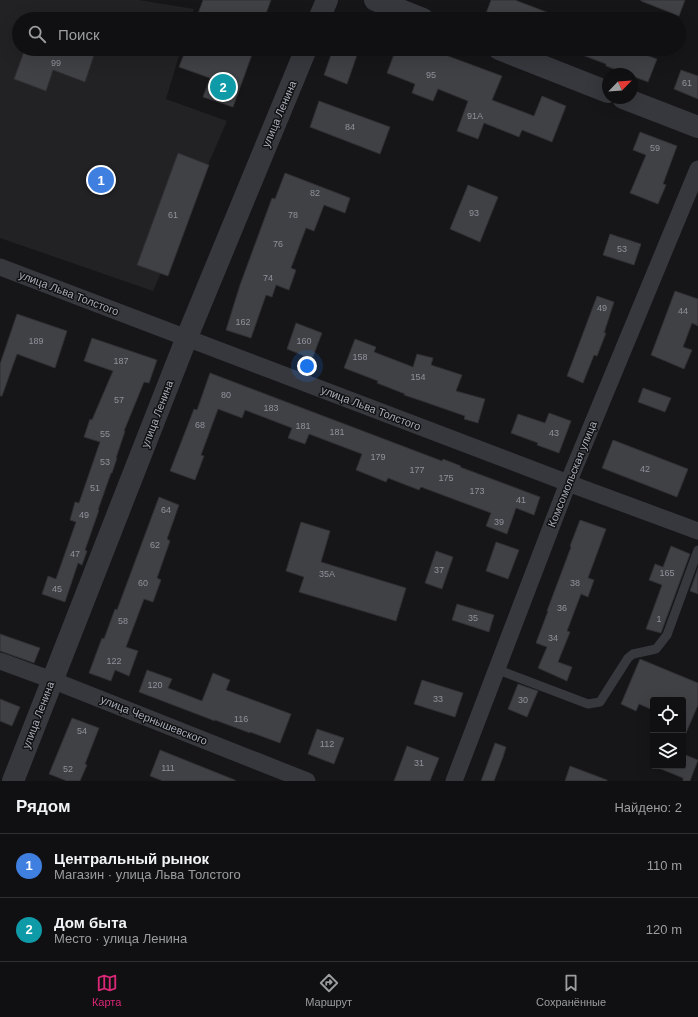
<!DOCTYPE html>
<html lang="ru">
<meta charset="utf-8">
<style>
body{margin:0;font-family:Helvetica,sans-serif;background:#1e1e20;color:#f1f3f6}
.controls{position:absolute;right:12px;bottom:12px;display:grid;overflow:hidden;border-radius:4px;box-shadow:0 4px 16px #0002}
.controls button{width:36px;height:36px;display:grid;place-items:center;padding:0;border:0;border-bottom:1px solid #303032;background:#101012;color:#f1f3f6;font:20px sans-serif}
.compass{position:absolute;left:602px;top:68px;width:36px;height:36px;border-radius:50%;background:#101012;box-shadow:0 4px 16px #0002;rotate:65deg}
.you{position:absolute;left:307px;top:366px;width:14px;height:14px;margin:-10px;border:3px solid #fff;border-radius:50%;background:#1a73e8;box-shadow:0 0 0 6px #1a73e833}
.badge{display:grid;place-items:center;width:26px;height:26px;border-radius:50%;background:#db2777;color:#fff;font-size:13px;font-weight:700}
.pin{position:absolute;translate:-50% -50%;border:2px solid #fff;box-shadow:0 1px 4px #0006}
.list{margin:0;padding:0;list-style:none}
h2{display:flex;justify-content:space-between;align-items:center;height:52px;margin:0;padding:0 16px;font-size:17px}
h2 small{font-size:13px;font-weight:400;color:#9c9d9f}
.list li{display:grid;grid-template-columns:26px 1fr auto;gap:12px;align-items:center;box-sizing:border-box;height:64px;padding:0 16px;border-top:1px solid #303032}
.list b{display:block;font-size:15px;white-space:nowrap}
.list p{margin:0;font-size:13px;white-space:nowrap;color:#9c9d9f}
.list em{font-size:13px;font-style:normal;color:#9c9d9f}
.icon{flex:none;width:22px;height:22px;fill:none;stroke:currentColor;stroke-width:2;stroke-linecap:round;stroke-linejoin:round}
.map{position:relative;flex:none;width:698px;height:781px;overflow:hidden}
.search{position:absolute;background:#101012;box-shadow:0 4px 16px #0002;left:12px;right:12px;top:12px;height:44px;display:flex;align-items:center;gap:10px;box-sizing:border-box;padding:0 14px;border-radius:22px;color:#9c9d9f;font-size:15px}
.sheet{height:180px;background:#101012}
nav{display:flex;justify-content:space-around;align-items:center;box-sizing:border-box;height:56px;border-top:1px solid #303032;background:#101012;font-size:11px;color:#9c9d9f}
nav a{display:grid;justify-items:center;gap:2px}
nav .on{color:#db2777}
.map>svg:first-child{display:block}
.built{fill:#222225}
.building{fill:#404145;stroke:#303034}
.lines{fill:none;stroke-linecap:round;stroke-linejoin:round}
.service{stroke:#37383d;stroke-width:9}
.minor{stroke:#37383d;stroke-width:17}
.tertiary{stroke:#37383d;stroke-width:22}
.labels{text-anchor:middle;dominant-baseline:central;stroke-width:3;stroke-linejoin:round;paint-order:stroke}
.number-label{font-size:9px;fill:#8e929b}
.street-label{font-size:11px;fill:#a8adb8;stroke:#111113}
</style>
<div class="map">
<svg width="698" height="781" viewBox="0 0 698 781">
<rect width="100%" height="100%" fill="#161618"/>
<path class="built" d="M0 0H139L194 9 191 19H19V49H181L166 99 227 121 153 291 0 238Z"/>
<g class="building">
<path d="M203 0H271L264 19H196Z"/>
<path d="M491 0H515L562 18V19H484Z"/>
<path d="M641 0H685L679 16 641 1Z"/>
<path d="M25 49H78L94 55 85 82 53 70 46 91 14 79Z"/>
<path d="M186 49H254L233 107 203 97 210 78 179 67Z"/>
<path d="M333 49H359L347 84 324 75Z"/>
<path d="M396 49H429L502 76 492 100 534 116 542 96 566 106 552 142 522 130 519 137 484 123 478 139 457 131 468 101 438 89 433 101 412 93 415 84 387 73Z"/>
<path d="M570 49H629L657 59 648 82 632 76V74H627L606 66V64L569 50Z"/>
<path d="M681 70 698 76V99L674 89Z"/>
<path d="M319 101 390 127 380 154 310 127Z"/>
<path d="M640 132 677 146 663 184 666 185 658 204 630 193 646 155 633 150Z"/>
<path d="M178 153 209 165 168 276 137 265Z"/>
<path d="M285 173 350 198 345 213 324 205 314 231 306 228 291 268 296 270 289 290 276 285 272 297 266 295 251 338 226 330 240 285 272 198 275 199Z"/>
<path d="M468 185 498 197 480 242 450 229Z"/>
<path d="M610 234 641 244 634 265 603 255Z"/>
<path d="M675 291 698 299V326L692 323 683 347 692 350 684 369 651 355Z"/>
<path d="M597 296 614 302 604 333H606L597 356 594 355 583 383 567 376Z"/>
<path d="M17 314 67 331 55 368 17 354 2 396H0V364Z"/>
<path d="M296 323 322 333 312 359 287 349Z"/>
<path d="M92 338 157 360 149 383 144 382 124 431H125L116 458H117L112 473H111L98 510H99L85 550 87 551 82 565 78 563 65 602 42 594 48 576 56 579 76 522 70 520 75 502 79 503 100 442 84 437 90 419 92 420 113 371 84 361Z"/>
<path d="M355 339 376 347 374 352 413 367 417 354 433 358 431 365 462 375 456 391 485 399 478 423 464 419 465 416 422 401 404 395 405 394 377 383 378 381 344 368Z"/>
<path d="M210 373 442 461 443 459 461 466 460 467 540 497 534 515 516 508 507 534 486 526 491 513 421 487 419 490 388 478 386 482 356 470 362 454 309 434 305 444 288 438 292 428 245 410 242 418 218 409 201 455 204 456 195 480 170 471 194 409 197 410Z"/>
<path d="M643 388 671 398 665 412 638 402Z"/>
<path d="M549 413 571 421 559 453 537 445 538 443 511 433 518 414 545 423Z"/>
<path d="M613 440 688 469 677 497 602 468Z"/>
<path d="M159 497 179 505 167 539 170 541 157 578 161 580 153 602 144 599 126 647 138 651 129 676 115 670 111 681 89 673 102 638 104 639 115 609 117 610Z"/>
<path d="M580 520 606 529 588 578 594 580 588 597 581 594 567 631 570 632 558 662 572 667 567 681 538 668 547 647 536 643 548 611H547L571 547 570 546Z"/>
<path d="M301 522 330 531 321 562 406 588 396 621 299 592 304 577 286 571Z"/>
<path d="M496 542 519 550 508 579 486 571Z"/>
<path d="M671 546 690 554 661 633 646 629 662 585 649 580 655 564 663 567Z"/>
<path d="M436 551 453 557 442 589 425 583Z"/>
<path d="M698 568V594L690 591Z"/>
<path d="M457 604 494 615 489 632 452 620Z"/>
<path d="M0 634 40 648 34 663 0 651Z"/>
<path d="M640 659 698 683V705L683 740V700H653V710L639 704 636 711 621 704Z"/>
<path d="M147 670 172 679 168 688 202 701 213 673 230 680 226 690 291 714 280 743 250 732V733L215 720V721L139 692Z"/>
<path d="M422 680 463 693 455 717 414 704Z"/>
<path d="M518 684 538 691 527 717 508 709Z"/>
<path d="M0 699 20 707 12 726 0 721Z"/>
<path d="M72 718 99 728 85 764 87 765 80 781H67L49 774Z"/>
<path d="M317 729 344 738 334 764 308 754Z"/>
<path d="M495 743 506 747 503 757 494 781H481Z"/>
<path d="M407 746 439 758 430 781H394Z"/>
<path d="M160 750 235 780V781H163L150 776Z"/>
<path d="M683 754 698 760 690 781H683V778L656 767 683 766Z"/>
<path d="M570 766 607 780V781H565Z"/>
</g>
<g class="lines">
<path class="service" d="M496 669 588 704 600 702 628 658 633 654 656 649 667 635 698 550"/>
<g class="minor">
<path d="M0 267 568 483 698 531"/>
<path d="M0 661 52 680 307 781"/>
<path d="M454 781 568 483 698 169"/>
</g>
<g class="tertiary">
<path d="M375 0 423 19"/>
<path d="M319 19 327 0"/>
<path d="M499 49 608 92"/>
<path d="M623 98 698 127"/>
<path d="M13 781 187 337 306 49"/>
</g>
</g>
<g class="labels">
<g class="number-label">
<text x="56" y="63">99</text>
<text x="431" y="75">95</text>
<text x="687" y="83">61</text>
<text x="475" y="116">91А</text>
<text x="350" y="127">84</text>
<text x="655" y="148">59</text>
<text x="315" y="193">82</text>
<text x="474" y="213">93</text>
<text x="173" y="215">61</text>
<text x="293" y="215">78</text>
<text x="278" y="244">76</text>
<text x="622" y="249">53</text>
<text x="268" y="278">74</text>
<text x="602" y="308">49</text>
<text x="683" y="311">44</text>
<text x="243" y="322">162</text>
<text x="36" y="341">189</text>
<text x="304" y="341">160</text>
<text x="360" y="357">158</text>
<text x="121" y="361">187</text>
<text x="418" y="377">154</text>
<text x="226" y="395">80</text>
<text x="119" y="400">57</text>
<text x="271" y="408">183</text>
<text x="200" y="425">68</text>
<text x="303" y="426">181</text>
<text x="337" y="432">181</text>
<text x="554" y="433">43</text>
<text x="105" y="434">55</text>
<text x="378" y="457">179</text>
<text x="105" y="462">53</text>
<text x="645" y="469">42</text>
<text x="417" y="470">177</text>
<text x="446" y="478">175</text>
<text x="95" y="488">51</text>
<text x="477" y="491">173</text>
<text x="521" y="500">41</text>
<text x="166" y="510">64</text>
<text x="84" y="515">49</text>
<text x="499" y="522">39</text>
<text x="155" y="545">62</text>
<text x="75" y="554">47</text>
<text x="439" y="570">37</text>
<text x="667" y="573">165</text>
<text x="327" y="574">35А</text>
<text x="143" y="583">60</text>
<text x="575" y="583">38</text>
<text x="57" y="589">45</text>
<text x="562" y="608">36</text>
<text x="473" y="618">35</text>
<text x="659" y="619">1</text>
<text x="123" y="621">58</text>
<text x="553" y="638">34</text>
<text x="114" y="661">122</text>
<text x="155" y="685">120</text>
<text x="438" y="699">33</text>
<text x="523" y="700">30</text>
<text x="241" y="719">116</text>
<text x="82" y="731">54</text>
<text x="327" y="744">112</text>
<text x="419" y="763">31</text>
<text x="168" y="768">111</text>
<text x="68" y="769">52</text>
</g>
<g class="street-label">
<text transform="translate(279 114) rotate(-67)">улица Ленина</text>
<text transform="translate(69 293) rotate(21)">улица Льва Толстого</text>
<text transform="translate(371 408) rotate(21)">улица Льва Толстого</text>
<text transform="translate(157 414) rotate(-69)">улица Ленина</text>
<text transform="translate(572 474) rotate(-68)">Комсомольская улица</text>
<text transform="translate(38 715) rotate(-69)">улица Ленина</text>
<text transform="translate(154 720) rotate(22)">улица Чернышевского</text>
</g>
</g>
</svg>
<div class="controls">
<button><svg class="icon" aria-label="locate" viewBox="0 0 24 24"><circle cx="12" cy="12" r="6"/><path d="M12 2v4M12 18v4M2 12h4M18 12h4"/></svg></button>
<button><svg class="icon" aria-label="layers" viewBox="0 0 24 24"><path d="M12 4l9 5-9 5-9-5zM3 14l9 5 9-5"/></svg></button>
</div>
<svg class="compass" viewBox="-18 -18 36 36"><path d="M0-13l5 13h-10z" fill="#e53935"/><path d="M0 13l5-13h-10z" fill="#9c9d9f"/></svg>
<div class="you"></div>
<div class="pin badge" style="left:101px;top:180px;background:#3f7fe0">1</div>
<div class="pin badge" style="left:223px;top:87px;background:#0f9aa8">2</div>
<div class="search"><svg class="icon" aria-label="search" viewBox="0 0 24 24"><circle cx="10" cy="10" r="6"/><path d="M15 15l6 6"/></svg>Поиск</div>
</div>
<section class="sheet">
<h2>Рядом<small>Найдено: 2</small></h2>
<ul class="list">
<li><span class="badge" style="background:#3f7fe0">1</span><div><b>Центральный рынок</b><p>Магазин · улица Льва Толстого</p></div><em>110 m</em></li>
<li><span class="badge" style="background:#0f9aa8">2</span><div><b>Дом быта</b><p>Место · улица Ленина</p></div><em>120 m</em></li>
</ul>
</section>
<nav>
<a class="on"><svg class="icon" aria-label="map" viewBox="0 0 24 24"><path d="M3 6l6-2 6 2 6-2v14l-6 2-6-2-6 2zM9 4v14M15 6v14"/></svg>Карта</a>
<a><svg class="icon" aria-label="directions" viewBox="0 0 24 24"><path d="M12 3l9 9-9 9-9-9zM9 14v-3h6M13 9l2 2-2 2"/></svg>Маршрут</a>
<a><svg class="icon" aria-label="saved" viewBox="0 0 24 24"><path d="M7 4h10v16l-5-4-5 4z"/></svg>Сохранённые</a>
</nav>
